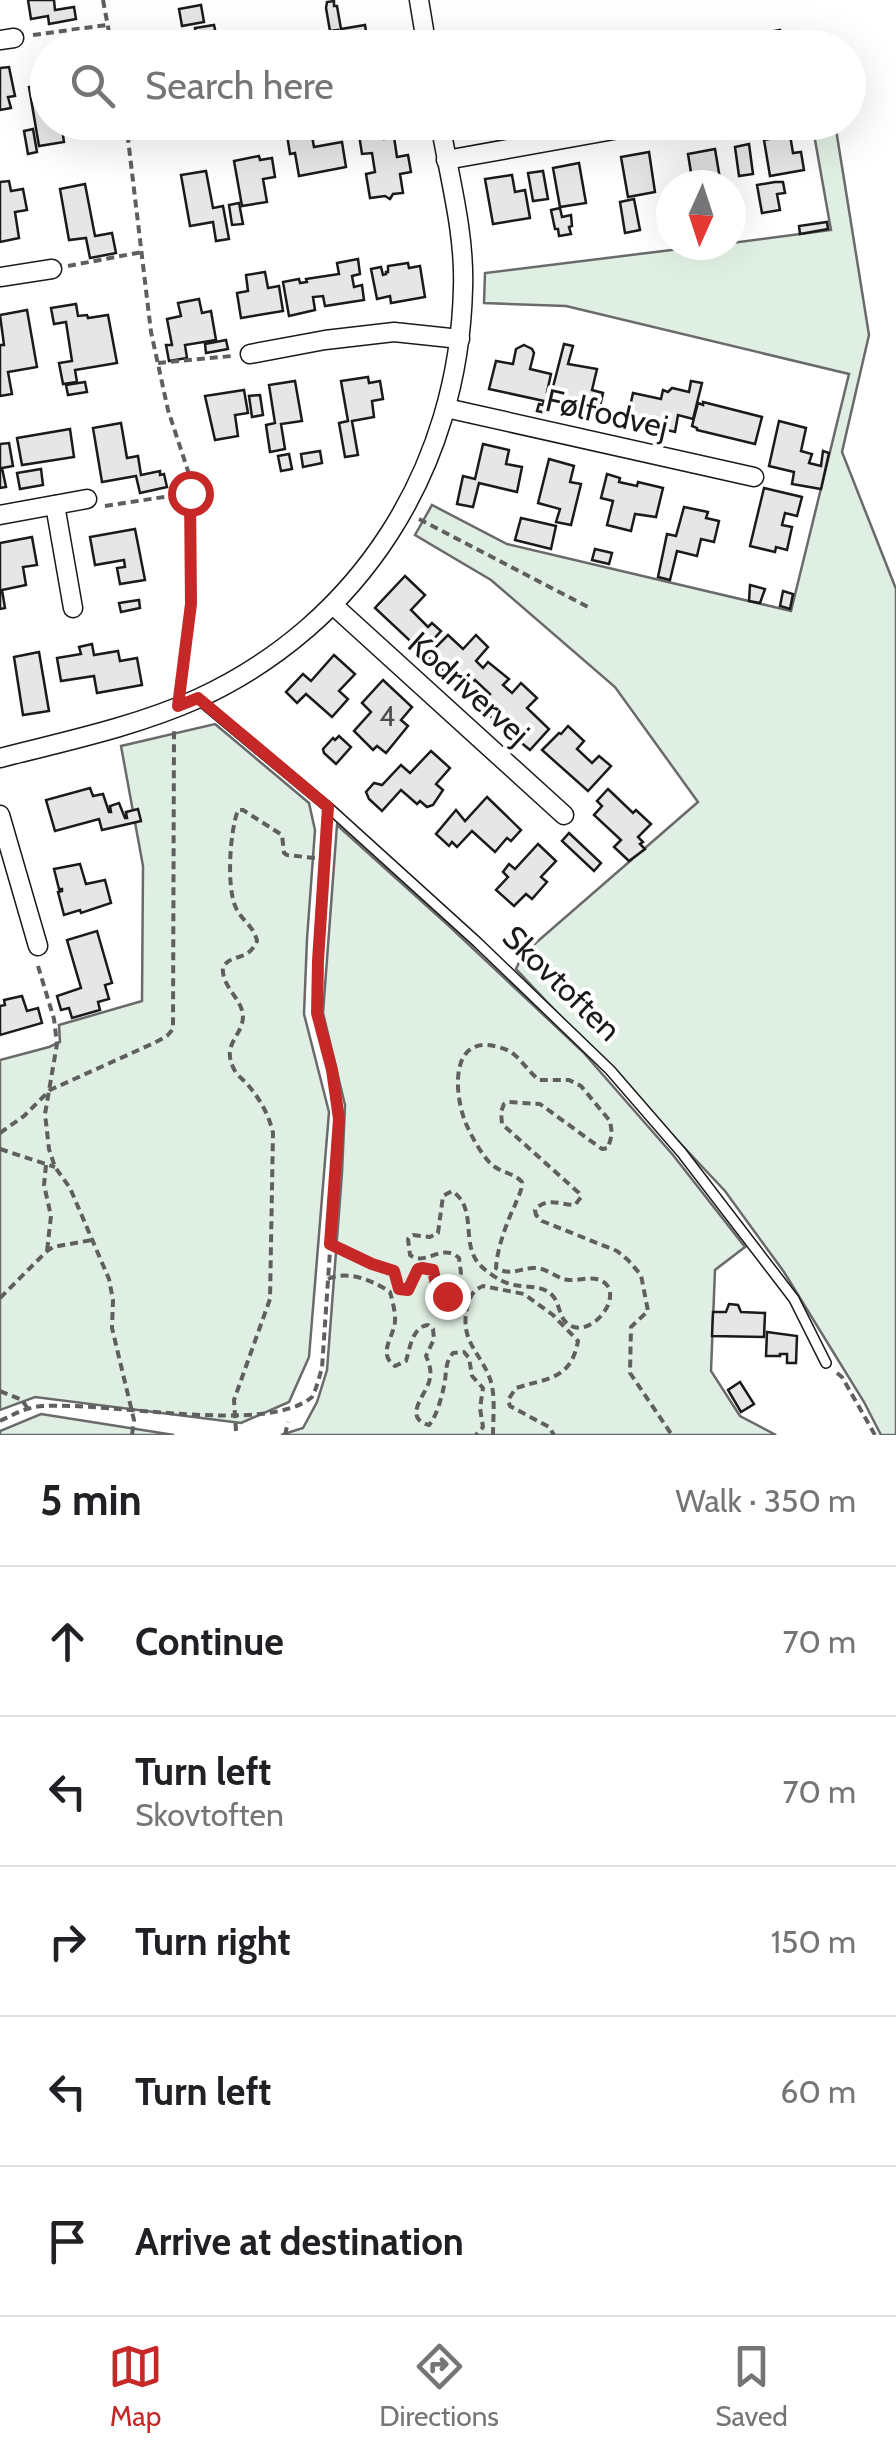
<!DOCTYPE html>
<meta charset="utf-8">
<style>
body{margin:0;font-family:Cabin,sans-serif;background:#f6f6f6;color:#202124}
.compass{position:absolute;left:656px;top:170px;width:90px;height:90px;border-radius:50%;background:#fff;box-shadow:0 10px 40px #0002;rotate:183deg}
.stop{position:absolute;width:30px;height:30px;margin:-22px;border:8px solid #c62828;border-radius:50%;background:#fff}
.stop.end{background:#c62828;border-color:#fff;box-shadow:0 2px 10px #0008}
.list{margin:0;padding:0;list-style:none}
h2{display:flex;justify-content:space-between;align-items:center;height:130px;margin:0;padding:0 40px;font-size:42px}
h2 small{font-size:32px;font-weight:400;color:#757577}
.list li{display:grid;grid-template-columns:65px 1fr auto;gap:30px;align-items:center;box-sizing:border-box;height:150px;padding:0 40px;border-top:2px solid #e0e0e0}
.list b{display:block;font-size:38px;white-space:nowrap}
.list p{margin:0;font-size:32px;white-space:nowrap;color:#757577}
.list em{font-size:32px;font-style:normal;color:#757577}
.icon{flex:none;width:55px;height:55px;fill:none;stroke:currentColor;stroke-width:2;stroke-linecap:round;stroke-linejoin:round}
.map{position:relative;flex:none;width:896px;height:1435px;overflow:hidden}
.search{position:absolute;background:#fff;box-shadow:0 10px 40px #0002;left:30px;right:30px;top:30px;height:110px;display:flex;align-items:center;gap:25px;box-sizing:border-box;padding:0 35px;border-radius:55px;color:#757577;font-size:38px}
.sheet{height:880px;background:#fff}
nav{display:flex;justify-content:space-around;align-items:center;box-sizing:border-box;height:140px;border-top:2px solid #e0e0e0;background:#fff;font-size:28px;color:#757577}
nav a{display:grid;justify-items:center;gap:5px}
nav .on{color:#c62828}
.map>svg:first-child{display:block}
.green{fill:#e0efe3;stroke:#6a6a6a;stroke-width:2.5}
.building{fill:#e6e6e6;stroke:#1a1a1a;stroke-width:2.5}
.lines{fill:none;stroke-linecap:round;stroke-linejoin:round}
.lane-casing{stroke:#1a1a1a;stroke-width:12}
.street-casing{stroke:#1a1a1a;stroke-width:21}
.path{stroke:#5f5f5f;stroke-width:4;stroke-dasharray:8 5;stroke-linecap:butt}
.lane{stroke:#fff;stroke-width:9}
.street{stroke:#fff;stroke-width:18}
.route{stroke:#c62828;stroke-width:12}
.labels{text-anchor:middle;dominant-baseline:central;stroke-width:8;stroke-linejoin:round;paint-order:stroke}
.number-label{font-size:28px;fill:#4d4d4d}
.street-label{font-size:32px;fill:#1a1a1a;stroke:#fff}
</style>
<div class="map">
<svg width="896" height="1435" viewBox="0 0 896 1435">
<rect width="100%" height="100%" fill="#fff"/>
<g class="green">
<path d="M812 123H835L869 335 842 452 896 589V1435H881L864 1402 784 1272 725 1191 516 969 523 954 698 802 615 687 491 580 415 535 432 505 507 544 791 611 849 374 566 306 484 303 485 273 712 245H731V243L831 230Z"/>
<path d="M215 724 309 803 315 830 307 939 304 1014 329 1112 309 1357 289 1402 241 1423 35 1397 0 1410V1060L49 1047 60 1042 59 1025 142 1001 143 866 121 746Z"/>
<path d="M337 825 448 925 583 1052 673 1155 745 1247 715 1270 711 1371 740 1416 776 1435H281L303 1428 317 1402 327 1370 342 1173 345 1105 323 1013Z"/>
<path d="M41 1414 174 1435H0V1431Z"/>
</g>
<g class="building">
<path d="M28 0H54L55 10 74 7 76 19 49 24 48 16 31 19Z"/>
<path d="M334 1V6H337L341 29 365 25 368 43 388 40 389 48H341L338 30 330 31 326 8 327 2Z"/>
<path d="M201 5 204 22 182 26 179 9Z"/>
<path d="M214 25 216 34 228 32 231 47 198 48 195 28Z"/>
<path d="M780 30 783 48H755L753 35Z"/>
<path d="M9 67 15 96 8 97 11 108 0 110V68Z"/>
<path d="M48 74V122H61L64 142 39 146 29 87 38 86 36 76Z"/>
<path d="M132 122H164L165 125 134 130Z"/>
<path d="M357 122H381L384 139 394 137 397 157 408 155 411 172 400 174 403 193 393 194 390 199 385 196 370 198 366 174 375 172 372 153 362 154Z"/>
<path d="M33 129 37 152 28 154 24 131Z"/>
<path d="M311 131 314 147 342 142 346 167 299 176 295 153 290 154 287 135Z"/>
<path d="M790 135 793 153 801 152 804 170 770 176 764 140Z"/>
<path d="M749 144 753 174 739 176 735 147Z"/>
<path d="M715 149 721 185H693L688 154Z"/>
<path d="M649 152 655 192 628 197 621 157Z"/>
<path d="M259 156 260 160 272 158 275 177 263 179 267 202 242 206 234 161Z"/>
<path d="M579 163 586 203 560 207 553 168Z"/>
<path d="M206 171 213 208 223 206 229 239 216 241 213 222 190 226 181 175Z"/>
<path d="M543 171 548 199 533 201 528 173Z"/>
<path d="M512 175 515 192 525 190 530 218 493 224 485 179Z"/>
<path d="M9 181 11 191 23 189 27 210 15 212 19 238 0 242V182Z"/>
<path d="M775 182H783L785 193 777 194 780 210 762 213 757 185Z"/>
<path d="M85 184 95 236 112 233 116 253 90 258 86 238 69 240 60 189Z"/>
<path d="M634 199 640 230 625 233 620 202Z"/>
<path d="M239 203 243 224 232 225 229 205Z"/>
<path d="M560 208 562 217 571 215 572 226 569 227 571 234 559 236 558 229H555L551 210Z"/>
<path d="M827 222 828 229 800 234 799 226Z"/>
<path d="M358 259 360 274 352 276 354 287 362 285 364 300 325 306 323 296 313 297 315 310 289 316 283 282 299 279 300 283 307 282 306 279 339 274 337 263Z"/>
<path d="M408 263 409 268 420 266 425 297 391 303 390 296 377 299 371 269 381 267 383 275 386 274V272H388V266Z"/>
<path d="M265 272 268 288 279 286 283 311 241 318 237 293 248 291 246 275Z"/>
<path d="M199 299 202 313 211 311 216 340 185 345 187 358 169 361 166 345H172L167 319 181 316 178 303Z"/>
<path d="M76 304 78 316 87 315 88 318 108 315 117 363 75 370 77 382 63 384 59 363 72 361 66 322 54 324 51 308Z"/>
<path d="M27 310 37 367 8 372 12 394 0 396V345H4L0 315Z"/>
<path d="M226 340 228 349 206 353 205 344Z"/>
<path d="M564 344 573 346 568 364 597 369 592 390 603 393 598 415 561 406 565 390 553 387Z"/>
<path d="M524 345 532 349 534 353 530 369 551 374 547 392 552 393 547 413 537 411 539 404 543 405 544 401 489 389 496 361 513 364 516 349Z"/>
<path d="M368 377 369 383 380 381 383 399 372 401 374 417 352 421 358 455 345 457 339 423 348 421 341 381Z"/>
<path d="M295 381 302 421 281 424 285 449 270 452 266 425 275 423 269 385Z"/>
<path d="M691 381 702 383 693 419 678 415 675 432 627 420 633 393 661 399 663 390 668 392 672 388 689 392Z"/>
<path d="M85 382 87 392 68 395 66 385Z"/>
<path d="M244 390 248 413 235 415 238 436 215 440 205 396Z"/>
<path d="M260 395 263 415 252 417 249 396Z"/>
<path d="M703 402 762 417 755 444 697 430V428L692 426 698 403 703 405Z"/>
<path d="M779 421 806 428 801 451 812 454 809 463 821 466 823 451 829 453 821 489 792 484 794 472 769 466Z"/>
<path d="M121 423 127 458 138 456 141 475 160 471V475L164 474 167 487 140 493 136 476 102 482 93 428Z"/>
<path d="M70 429 74 457 22 465 17 438Z"/>
<path d="M9 443 13 466 2 468 6 487 0 488V444Z"/>
<path d="M483 444 509 450 506 464 522 467 517 492 479 483 473 507 457 504 463 476 475 479Z"/>
<path d="M320 451 322 463 303 467 301 454Z"/>
<path d="M289 454 292 469 281 471 278 456Z"/>
<path d="M549 459 574 466 570 482 581 484 571 525 556 522 560 509 538 503Z"/>
<path d="M41 469 43 485 20 489 17 473Z"/>
<path d="M607 474 620 478 619 482 637 486 638 482 663 488 656 517 635 514 631 531 607 525 613 501 601 498Z"/>
<path d="M764 488 802 497 797 516 785 513 782 525 792 527 787 550 776 547 775 552 750 546Z"/>
<path d="M684 507 708 512 706 518 719 521 714 542 701 539 697 556 677 551 670 580 658 577 667 534 676 536Z"/>
<path d="M521 518 556 526 551 549 515 540Z"/>
<path d="M135 529 145 580 120 584 117 568 125 567 124 560 95 565 90 537Z"/>
<path d="M32 537 37 565 23 567 26 585 2 590 5 608 0 609V543Z"/>
<path d="M595 549 612 553 609 564 592 560Z"/>
<path d="M405 576 425 595 411 610 428 627 432 623 441 631 422 652 375 608Z"/>
<path d="M750 585 765 589 760 603 749 601Z"/>
<path d="M783 591 793 594 790 609 780 606Z"/>
<path d="M139 600 140 608 121 612 119 603Z"/>
<path d="M448 635 463 649 476 635 488 647 476 661 483 668 488 662 509 679 503 685 512 693 521 683 537 698 527 708 549 729 530 750 495 721 480 705 490 694 475 680 465 691 427 656Z"/>
<path d="M92 644 94 655 118 651 120 661 137 658 142 685 97 693 94 676 61 681 57 658 81 654 79 647Z"/>
<path d="M39 652 49 711 23 715 14 657Z"/>
<path d="M334 655 355 674 339 691 348 699 332 717 306 694 297 703 286 692 303 674 311 681Z"/>
<path d="M383 680 412 707 401 720 408 726 386 753 377 746 373 750 354 731 371 712 362 703Z"/>
<path d="M568 726 584 741 577 749 592 763 599 756 611 766 588 791 542 750 559 733 561 734Z"/>
<path d="M339 736 351 747 336 764 324 753 323 749 333 738 335 740Z"/>
<path d="M431 751 450 768 436 784 443 790 433 805 427 807 420 801 417 804 401 790 382 811 369 799 366 792 374 783 382 785 401 765 410 773Z"/>
<path d="M90 788 93 796 103 794 109 812H111L110 806 119 803 125 818H127L126 812 138 809 141 821 102 830 99 819 55 831 46 800Z"/>
<path d="M608 789 633 813 636 810 651 824 638 837 643 842 640 844 645 849 629 861 614 847 621 840 594 815 602 806 597 801Z"/>
<path d="M487 797 521 830 511 841 507 838 495 852 472 831 457 847 452 842 449 846 436 834 456 810 465 821Z"/>
<path d="M569 833 601 863 594 871 562 841Z"/>
<path d="M538 844 556 861 541 877 547 882 532 899 526 894 514 906 496 890 508 877 503 872 509 864 515 869Z"/>
<path d="M80 864 86 884 105 880 111 903 81 913 80 910 64 915 58 892 62 891V889H59L54 869Z"/>
<path d="M97 931 112 983 105 985 109 999 98 1002 100 1010 72 1018 69 1008 61 1010 57 996 81 988 67 940Z"/>
<path d="M22 996 27 1011 38 1008 42 1023 0 1035V1006L5 1005 4 1000Z"/>
<path d="M729 1304 738 1305 741 1312 765 1313 764 1337 712 1336 713 1312H726Z"/>
<path d="M767 1332 797 1336 796 1363H787V1354H780V1356H766Z"/>
<path d="M740 1382 754 1404 741 1412 728 1390Z"/>
</g>
<g class="lines">
<g class="lane-casing">
<path id="lane" d="M197 698 328 807 477 942 610 1070 682 1153 794 1299 826 1363"/>
</g>
<g class="street-casing">
<g id="street">
<path d="M419 0 427 48"/>
<path d="M0 40 14 38"/>
<path d="M205 124 213 122"/>
<path d="M446 160 658 122"/>
<path d="M0 277 52 269"/>
<path d="M250 354 325 340 394 332 460 339"/>
<path d="M446 408 754 477"/>
<path d="M55 505 73 608"/>
<path d="M0 515 87 499"/>
<path d="M333 605 564 815"/>
<path d="M0 758C66 741 134 727 197 699 361 624 459 467 463 288 465 232 449 177 440 122"/>
<path d="M0 815 38 946"/>
</g>
</g>
<g class="path">
<path d="M103 0 112 48"/>
<path d="M33 35 107 25"/>
<path d="M126 122 151 332 168 410 189 474 191 604 181 685"/>
<path d="M128 135 188 127"/>
<path d="M68 266 142 252"/>
<path d="M158 363 232 356"/>
<path d="M105 506 190 493"/>
<path d="M419 519 592 609"/>
<path d="M38 966 54 1019 57 1044 45 1114 49 1149 55 1167 70 1188 109 1279 113 1300 112 1328 134 1420 132 1435"/>
<path d="M0 1133 24 1116 50 1090 154 1043 167 1036 173 1029 174 729"/>
<path d="M0 1149 55 1167"/>
<path d="M46 1165 44 1185 51 1216 47 1251"/>
<path d="M330 1243 372 1264 394 1271 399 1289H408L418 1269 422 1267 433 1270 438 1294 447 1296 461 1273 459 1258C441 1242 427 1267 410 1255L408 1239 413 1235 430 1237 438 1233 443 1196 452 1191C479 1209 459 1245 481 1266 487 1272 500 1281 507 1283 522 1289 540 1283 552 1295 561 1304 558 1320 571 1326 592 1336 621 1300 606 1284 596 1274 581 1281 569 1280 556 1279 547 1267 533 1268 518 1269 510 1276 496 1268 497 1249 506 1224 515 1205 518 1196 522 1192 522 1182 514 1173 505 1174 495 1167 485 1161 473 1139 468 1128 456 1105 447 1042 488 1045 495 1046 504 1048 511 1052 521 1059 529 1072 539 1080H569L581 1086 610 1121 612 1134 608 1148 602 1149 540 1104 508 1102 504 1104 501 1112 502 1124 579 1193 581 1197 575 1205C560 1205 547 1196 535 1210L536 1215 542 1221 617 1251 628 1260 641 1275 648 1311 631 1327 630 1373 672 1435"/>
<path d="M328 1279C348 1270 372 1280 390 1292 393 1303 397 1317 394 1327 390 1342 379 1355 395 1366L406 1361C410 1348 412 1327 428 1325L433 1329 434 1339 426 1356C430 1365 432 1372 429 1382 424 1397 403 1418 429 1425 436 1418 442 1396 444 1386 447 1373 444 1364 453 1353L464 1352 469 1358 472 1376 483 1388 480 1408 483 1427 476 1435"/>
<path d="M0 1298 47 1251 53 1247 92 1240"/>
<path d="M837 1373 842 1377 875 1435"/>
<path d="M0 1391 22 1400 28 1409"/>
<path d="M0 1421C14 1414 27 1407 43 1406 114 1402 267 1435 312 1397 317 1388 319 1377 322 1368L339 1119 333 1071 317 1013 318 961 327 822"/>
<path d="M236 1431 234 1400 270 1299 273 1133C269 1115 260 1099 248 1085 243 1079 236 1075 233 1067 222 1043 243 1036 243 1016 242 998 221 987 223 967 233 952 247 963 257 941 254 926 242 921 236 908 226 887 230 831 238 810H243L282 835 284 853 287 855 324 859"/>
<path d="M285 1435 288 1422"/>
<path d="M493 1435C493 1420 495 1401 492 1386 485 1354 457 1344 468 1304 471 1294 474 1290 483 1286L524 1294 553 1315 578 1341C571 1380 547 1378 516 1388L508 1400 510 1406 549 1427 554 1435"/>
</g>
<use href="#lane" class="lane"/>
<use href="#street" class="street"/>
</g>
<g class="lines">
<path class="route" d="M190 493 191 604 178 706 198 698 328 807 318 961 317 1013 332 1070 339 1119 330 1244 372 1264 394 1271 399 1289 408 1290 418 1269 422 1268 433 1270 438 1294 447 1296"/>
</g>
<g class="labels">
<g class="number-label">
<text x="387" y="716">4</text>
</g>
<g class="street-label">
<text transform="translate(607 413) rotate(13)">Følfodvej</text>
<text transform="translate(469 688) rotate(42)">Kodrivervej</text>
<text transform="translate(562 983) rotate(44)">Skovtoften</text>
</g>
</g>
</svg>
<svg class="compass" viewBox="-18 -18 36 36"><path d="M0-13l5 13h-10z" fill="#e53935"/><path d="M0 13l5-13h-10z" fill="#757577"/></svg>
<div class="stop" style="left:190px;top:493px"></div>
<div class="stop end" style="left:447px;top:1296px"></div>
<div class="search"><svg class="icon" aria-label="search" viewBox="0 0 24 24"><circle cx="10" cy="10" r="6"/><path d="M15 15l6 6"/></svg>Search here</div>
</div>
<section class="sheet">
<h2>5 min<small>Walk · 350 m</small></h2>
<ul class="list">
<li><svg class="icon" aria-label="ahead" viewBox="0 0 24 24"><path d="M12 20V5M6 11l6-6 6 6"/></svg><div><b>Continue</b></div><em>70 m</em></li>
<li><svg class="icon" aria-label="left" viewBox="0 0 24 24"><path d="M17 20v-9H6M10 6l-5 5 5 5"/></svg><div><b>Turn left</b><p>Skovtoften</p></div><em>70 m</em></li>
<li><svg class="icon" aria-label="right" viewBox="0 0 24 24"><path d="M7 20v-9h11M14 6l5 5-5 5"/></svg><div><b>Turn right</b></div><em>150 m</em></li>
<li><svg class="icon" aria-label="left" viewBox="0 0 24 24"><path d="M17 20v-9H6M10 6l-5 5 5 5"/></svg><div><b>Turn left</b></div><em>60 m</em></li>
<li><svg class="icon" aria-label="arrive" viewBox="0 0 24 24"><path d="M6 21V4h12l-3 4 3 4H6"/></svg><div><b>Arrive at destination</b></div></li>
</ul>
</section>
<nav>
<a class="on"><svg class="icon" aria-label="map" viewBox="0 0 24 24"><path d="M3 6l6-2 6 2 6-2v14l-6 2-6-2-6 2zM9 4v14M15 6v14"/></svg>Map</a>
<a><svg class="icon" aria-label="directions" viewBox="0 0 24 24"><path d="M12 3l9 9-9 9-9-9zM9 14v-3h6M13 9l2 2-2 2"/></svg>Directions</a>
<a><svg class="icon" aria-label="saved" viewBox="0 0 24 24"><path d="M7 4h10v16l-5-4-5 4z"/></svg>Saved</a>
</nav>
